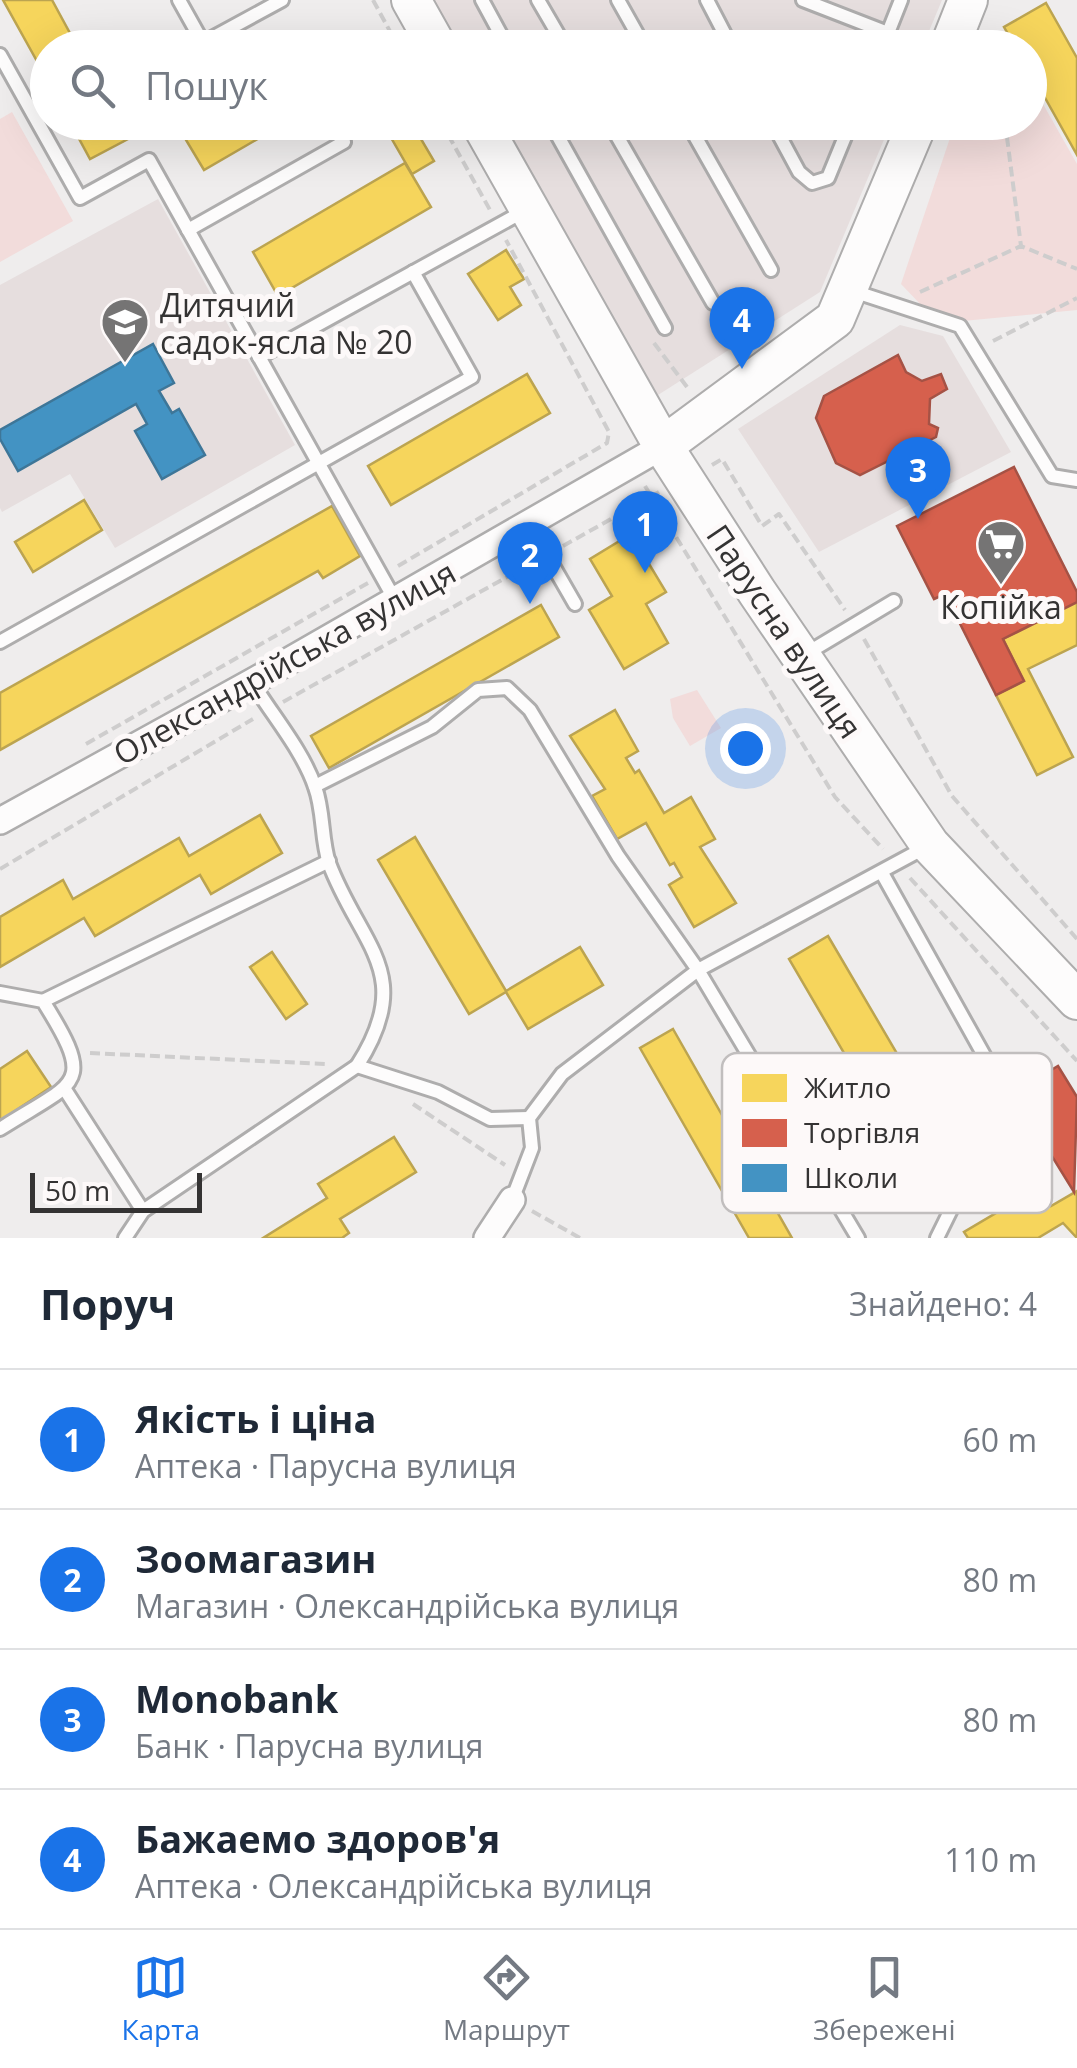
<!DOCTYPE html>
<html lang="uk">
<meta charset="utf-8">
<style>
body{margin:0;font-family:"Open Sans",sans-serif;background:#f6f6f7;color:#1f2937}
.scale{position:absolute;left:30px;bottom:25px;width:172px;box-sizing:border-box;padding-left:10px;border:5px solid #343333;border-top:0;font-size:28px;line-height:35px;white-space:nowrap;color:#343333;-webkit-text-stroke:8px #fdf9f9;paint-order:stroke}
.you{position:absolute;left:745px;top:748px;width:35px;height:35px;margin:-25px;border:8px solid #fff;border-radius:50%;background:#1a73e8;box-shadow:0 0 0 15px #1a73e833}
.badge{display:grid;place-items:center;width:65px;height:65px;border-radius:50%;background:#1a73e8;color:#fff;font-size:32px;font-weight:700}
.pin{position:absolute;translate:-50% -82px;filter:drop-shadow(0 2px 5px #0008)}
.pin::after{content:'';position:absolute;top:52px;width:35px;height:30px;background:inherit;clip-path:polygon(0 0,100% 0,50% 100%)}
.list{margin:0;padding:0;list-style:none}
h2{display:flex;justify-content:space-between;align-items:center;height:130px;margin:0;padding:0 40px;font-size:42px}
h2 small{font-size:32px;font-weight:400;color:#747a83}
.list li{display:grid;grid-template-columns:65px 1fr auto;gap:30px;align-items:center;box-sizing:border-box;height:140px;padding:0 40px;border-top:2px solid #e0e1e3}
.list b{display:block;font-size:38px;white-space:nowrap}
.list p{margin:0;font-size:32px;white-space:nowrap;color:#747a83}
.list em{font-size:32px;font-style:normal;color:#747a83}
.icon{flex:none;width:55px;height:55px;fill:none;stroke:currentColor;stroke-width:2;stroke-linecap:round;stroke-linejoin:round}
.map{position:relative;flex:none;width:1077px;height:1238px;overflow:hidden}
.search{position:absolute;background:#fff;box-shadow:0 10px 40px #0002;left:30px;right:30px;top:30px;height:110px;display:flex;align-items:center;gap:25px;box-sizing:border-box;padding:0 35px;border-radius:55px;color:#747a83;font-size:38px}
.sheet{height:690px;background:#fff}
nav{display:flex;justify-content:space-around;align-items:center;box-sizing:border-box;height:140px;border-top:2px solid #e0e1e3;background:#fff;font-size:28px;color:#747a83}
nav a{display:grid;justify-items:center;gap:5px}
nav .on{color:#1a73e8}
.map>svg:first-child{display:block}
.built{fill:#e6dede}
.green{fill:#f2dcdb}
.homes{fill:#f6d55c;stroke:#bca450;stroke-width:2.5}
.shops{fill:#d6604d;stroke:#a55245;stroke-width:2.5}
.schools{fill:#4393c3;stroke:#3e7698;stroke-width:2.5}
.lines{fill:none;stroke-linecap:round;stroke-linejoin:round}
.lane-casing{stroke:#aeadad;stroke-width:18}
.street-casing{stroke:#aeadad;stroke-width:30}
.secondary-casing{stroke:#aeadad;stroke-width:42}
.path{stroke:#cecdcd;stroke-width:4;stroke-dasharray:10 5;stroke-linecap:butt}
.lane{stroke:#fdfcfc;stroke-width:12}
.street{stroke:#fdfcfc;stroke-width:25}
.secondary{stroke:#fdfcfc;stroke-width:38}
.labels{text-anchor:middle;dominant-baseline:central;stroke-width:10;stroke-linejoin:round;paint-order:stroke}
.poi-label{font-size:32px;fill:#343333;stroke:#fdf9f9;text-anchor:start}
.street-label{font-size:32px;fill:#343333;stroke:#fdf9f9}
.key{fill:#fdf9f9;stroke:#c1bebe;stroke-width:2.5}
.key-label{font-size:28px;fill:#343333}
</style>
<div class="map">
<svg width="1077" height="1238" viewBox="0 0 1077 1238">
<rect width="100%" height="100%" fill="#efeded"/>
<g class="built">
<path d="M431 0H942L922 48 458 47Z"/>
<path d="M502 123H891L820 292 658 395Z"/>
<path d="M158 199 295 445 115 548 70 474 2 512 0 508V285Z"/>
<path d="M900 325 943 336 1011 452 819 552 738 429Z"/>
</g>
<g class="green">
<path d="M1030 81 1077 164V310L963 321 923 307 901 284 955 123 1030 122Z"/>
<path d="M12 112 73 221 0 262V119Z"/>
<path d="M697 690 721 728 690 746 673 718 670 699Z"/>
</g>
<g class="homes">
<path d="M3 0H52L78 48H48V81Z"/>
<path d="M1046 3 1077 58V155L1030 71V48H1016L1004 27Z"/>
<path d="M70 122H119L128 139 90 159Z"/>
<path d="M193 122H287L204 170 180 130Z"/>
<path d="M382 122H411L434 161 412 174Z"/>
<path d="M405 163 431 207 278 296 253 252Z"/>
<path d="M506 250 524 279 510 287 521 305 498 320 468 274Z"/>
<path d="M527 374 550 413 391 505 368 466Z"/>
<path d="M84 500 102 530 33 572 15 542Z"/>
<path d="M332 506 360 556 323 578 318 571 0 750V693Z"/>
<path d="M631 534 666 592 646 604 668 643 624 669 589 610 612 596 590 559Z"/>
<path d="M1077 602V645L1028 669 1073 757 1037 775 996 695 1024 681 1003 639Z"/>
<path d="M541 605 559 637 329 768 311 736Z"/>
<path d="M615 710 638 751 626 758 635 773 639 770 664 813 691 797 715 839 700 847 736 903 694 927 669 885 682 877 674 863 670 865 646 823 617 839 592 796 605 789 570 736Z"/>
<path d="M260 815 282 853 211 894 200 875 95 936 84 918 0 967V917L63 880 73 899 179 838 189 856Z"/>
<path d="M415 837 506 991 580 947 603 985 528 1029 506 992 469 1014 378 860Z"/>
<path d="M828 936 953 1149 913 1171 789 959Z"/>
<path d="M272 952 307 1004 286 1019 250 967Z"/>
<path d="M673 1029 792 1238H749L640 1048Z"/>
<path d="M27 1051 51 1087 0 1121V1069Z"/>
<path d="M394 1137 416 1172 340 1219 349 1233 342 1238H263L327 1198 318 1184Z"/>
<path d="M1040 1187 1051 1206 1077 1191V1238L1063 1223 1038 1238H968L964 1232Z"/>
</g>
<g class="shops">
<path d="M898 355 906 372 922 381 941 374 947 389 930 399 929 424 938 428 936 437 860 475 836 463 816 418 824 396Z"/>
<path d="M1014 467 1077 592V602L1003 639 1024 681 996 695 945 594 934 599 897 526Z"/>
<path d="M1058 1066 1077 1097 1074 1192 1013 1093Z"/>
</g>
<path class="schools" d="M153 344 174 383 159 391 172 413 179 409 205 455 162 479 135 431 147 424 136 404 18 471 0 439V430Z"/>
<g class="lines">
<g class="lane-casing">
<g id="lane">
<path d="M179 0 203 43 282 0"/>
<path d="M482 0 508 48"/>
<path d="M538 0 566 48"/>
<path d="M618 0 645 48"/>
<path d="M707 0 732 48"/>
<path d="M803 0 888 33"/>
<path d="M882 48 901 0"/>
<path d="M0 55 80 198 149 160 395 600"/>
<path d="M550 122 665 328"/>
<path d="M609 122 713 303"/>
<path d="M687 122 771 270"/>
<path d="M772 122 799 172 812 183 828 178 851 122"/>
<path d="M188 230 344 142"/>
<path d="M853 291 960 326 1052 476 1077 480"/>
<path d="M259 357 526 210"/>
<path d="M529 524 575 604"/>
<path d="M0 642 472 377 413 272"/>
<path d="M804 655 894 601"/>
<path d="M252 682C272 715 303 751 315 787 324 811 321 839 329 863 360 946 417 973 357 1066L438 1092 490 1119 529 1118"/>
<path d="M315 786 432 727 478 690 507 688 530 710 618 856 698 970 562 1074 529 1118 532 1148 512 1200"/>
<path d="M882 873 1000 1084 1004 1102 937 1238"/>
<path d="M0 993 43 1001C97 1087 77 1080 0 1129"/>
<path d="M43 1001 329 861"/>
<path d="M64 1088 143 1211"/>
<path d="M125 1238 143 1211 357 1066"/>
<path d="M858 1238 698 970 928 846"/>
</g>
</g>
<g class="street-casing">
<g id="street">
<path d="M0 821 252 682 663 446"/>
<path d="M487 1238 512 1200"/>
</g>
</g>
<g class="secondary-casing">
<g id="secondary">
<path d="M411 0 438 48"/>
<path d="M949 48 968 0"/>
<path d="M480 122 663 446 757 592 930 845 1077 1000"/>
<path d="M663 446 835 319 918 122"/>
</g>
</g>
<g class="path">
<path d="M373 0 399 48"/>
<path d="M441 122 490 210"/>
<path d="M1005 122 1021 246"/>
<path d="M920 292 1021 246 1077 269"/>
<path d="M993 341 1077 298"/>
<path d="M654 343 690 391"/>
<path d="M712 465 722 459 762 526 779 514 845 610"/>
<path d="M645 486 835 797 883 849"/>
<path d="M563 546 659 492"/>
<path d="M398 566 607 443 609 432 506 240"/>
<path d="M864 639 952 796 1077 939"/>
<path d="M283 702 532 563"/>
<path d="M86 744 368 583"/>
<path d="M0 869 253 719"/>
<path d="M910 878 1077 1061"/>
<path d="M90 1053 325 1064"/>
<path d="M413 1104 505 1165"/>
<path d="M532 1211 580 1238"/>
</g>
<use href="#lane" class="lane"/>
<use href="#street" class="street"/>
<use href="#secondary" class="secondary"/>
</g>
<defs>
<g id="school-pin" transform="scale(2.5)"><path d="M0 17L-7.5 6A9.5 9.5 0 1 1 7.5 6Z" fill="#757474" stroke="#fdf9f9"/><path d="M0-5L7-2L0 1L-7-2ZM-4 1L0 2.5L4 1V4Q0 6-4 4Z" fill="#fff"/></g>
<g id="supermarket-pin" transform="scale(2.5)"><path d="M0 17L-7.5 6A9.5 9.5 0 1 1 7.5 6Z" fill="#757474" stroke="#fdf9f9"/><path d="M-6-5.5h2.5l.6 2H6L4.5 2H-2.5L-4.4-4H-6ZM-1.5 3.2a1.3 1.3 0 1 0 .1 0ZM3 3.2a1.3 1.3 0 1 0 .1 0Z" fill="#fff"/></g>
</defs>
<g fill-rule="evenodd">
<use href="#school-pin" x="125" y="322"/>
<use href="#supermarket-pin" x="1001" y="544"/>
</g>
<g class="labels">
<g class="poi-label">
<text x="160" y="304">Дитячий<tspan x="160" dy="37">садок-ясла № 20</tspan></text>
<text x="1001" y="606" text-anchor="middle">Копійка</text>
</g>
<g class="street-label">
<text transform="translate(785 631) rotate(56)">Парусна вулиця</text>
<text transform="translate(284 662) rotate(-29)">Олександрійська вулиця</text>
</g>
</g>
<rect x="722" y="1053" width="330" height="160" rx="15" class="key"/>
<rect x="742" y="1074" width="45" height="28" fill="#f6d55c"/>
<rect x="742" y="1119" width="45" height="28" fill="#d6604d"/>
<rect x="742" y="1164" width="45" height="28" fill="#4393c3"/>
<g class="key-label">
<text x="804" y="1098">Житло</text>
<text x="804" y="1143">Торгівля</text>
<text x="804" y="1188">Школи</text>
</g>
</svg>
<div class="scale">50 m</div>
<div class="you"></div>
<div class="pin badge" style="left:645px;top:573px">1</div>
<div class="pin badge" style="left:530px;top:604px">2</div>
<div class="pin badge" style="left:918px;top:519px">3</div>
<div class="pin badge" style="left:742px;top:369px">4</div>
<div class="search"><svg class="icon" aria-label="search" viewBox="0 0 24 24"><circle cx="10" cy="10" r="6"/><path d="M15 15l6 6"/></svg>Пошук</div>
</div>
<section class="sheet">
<h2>Поруч<small>Знайдено: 4</small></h2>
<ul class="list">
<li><span class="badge">1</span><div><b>Якість і ціна</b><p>Аптека · Парусна вулиця</p></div><em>60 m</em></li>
<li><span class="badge">2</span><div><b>Зоомагазин</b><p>Магазин · Олександрійська вулиця</p></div><em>80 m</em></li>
<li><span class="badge">3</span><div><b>Monobank</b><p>Банк · Парусна вулиця</p></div><em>80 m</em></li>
<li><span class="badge">4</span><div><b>Бажаемо здоров'я</b><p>Аптека · Олександрійська вулиця</p></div><em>110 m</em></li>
</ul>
</section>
<nav>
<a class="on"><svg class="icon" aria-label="map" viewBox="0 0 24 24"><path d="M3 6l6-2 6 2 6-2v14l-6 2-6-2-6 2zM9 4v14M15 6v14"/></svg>Карта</a>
<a><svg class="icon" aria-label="directions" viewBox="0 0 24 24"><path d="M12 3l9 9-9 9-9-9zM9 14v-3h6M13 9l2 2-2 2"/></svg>Маршрут</a>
<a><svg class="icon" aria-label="saved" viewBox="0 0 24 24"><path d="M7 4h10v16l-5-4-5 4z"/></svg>Збережені</a>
</nav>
